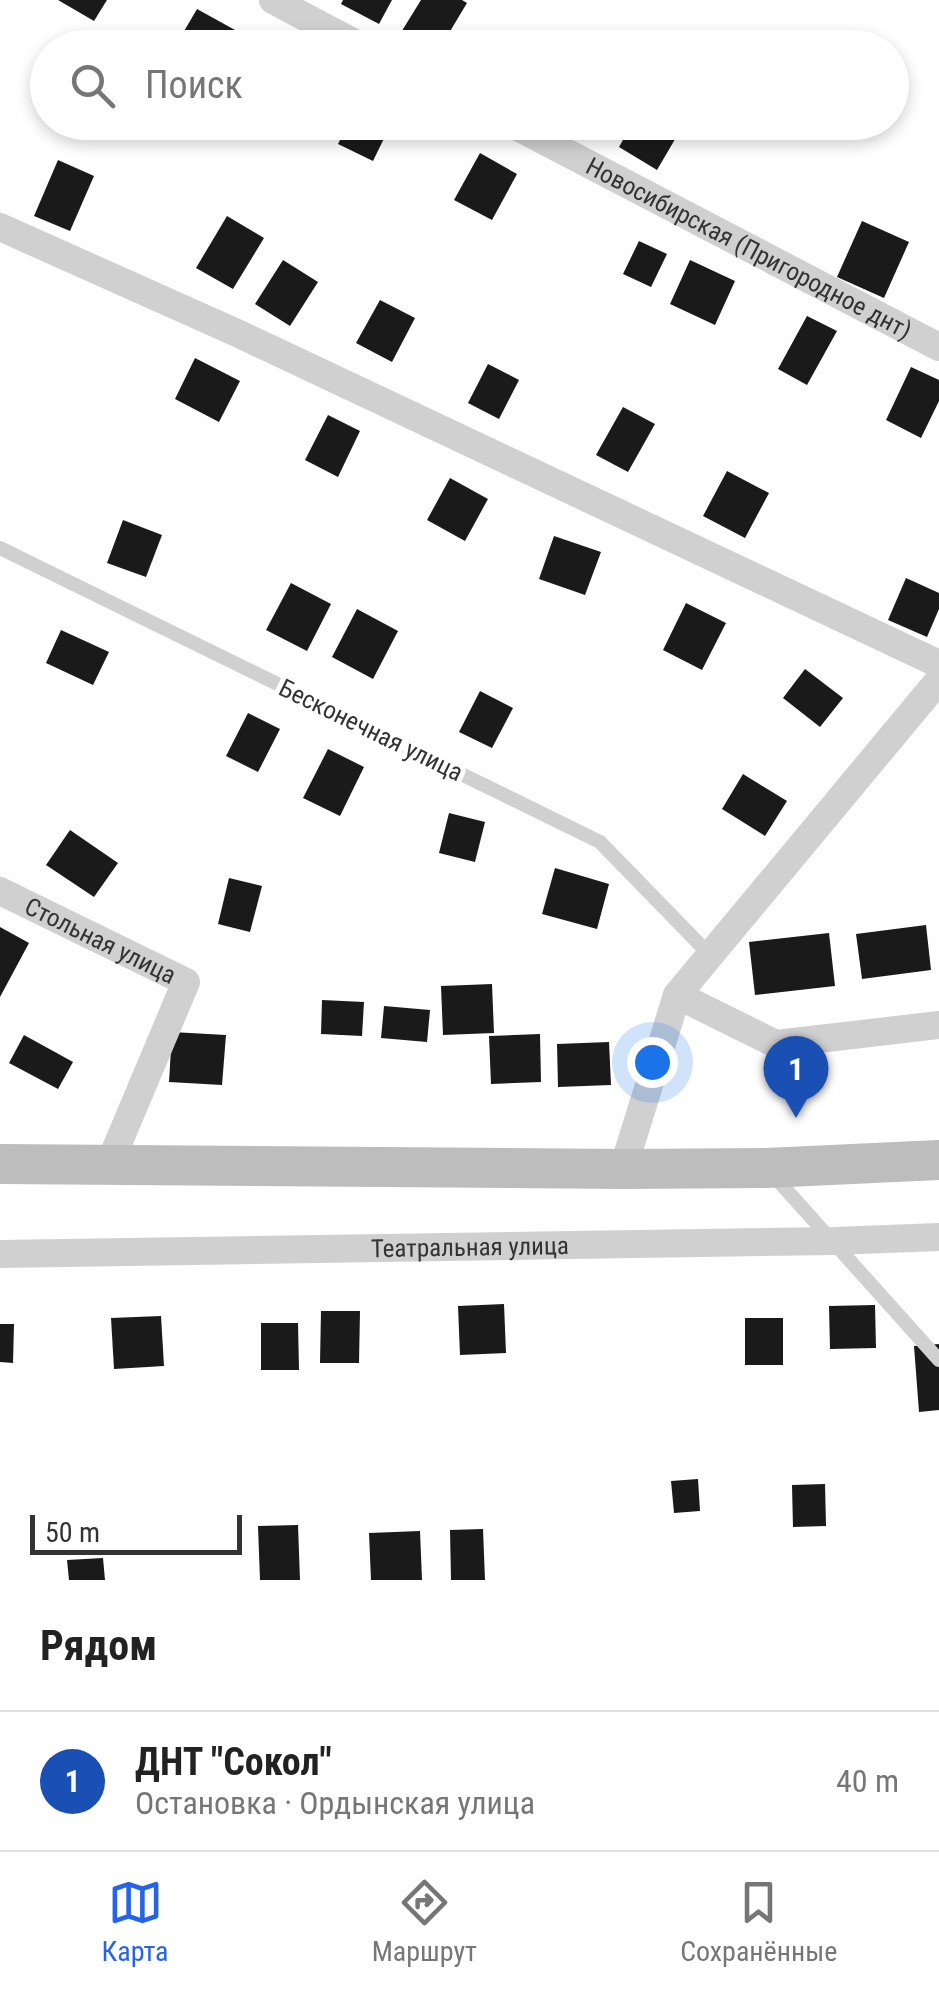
<!DOCTYPE html>
<html lang="ru">
<meta charset="utf-8">
<style>
body{margin:0;font-family:"Roboto Condensed",sans-serif;background:#f6f6f6;color:#222}
.scale{position:absolute;left:30px;bottom:25px;width:212px;box-sizing:border-box;padding-left:10px;border:5px solid #333;border-top:0;font-size:28px;line-height:35px;white-space:nowrap;color:#333;-webkit-text-stroke:8px #fff;paint-order:stroke}
.you{position:absolute;left:652px;top:1062px;width:35px;height:35px;margin:-25px;border:8px solid #fff;border-radius:50%;background:#1a73e8;box-shadow:0 0 0 15px #1a73e833}
.badge{display:grid;place-items:center;width:65px;height:65px;border-radius:50%;background:#2563eb;color:#fff;font-size:32px;font-weight:700}
.pin{position:absolute;translate:-50% -82px;filter:drop-shadow(0 2px 5px #0008)}
.pin::after{content:'';position:absolute;top:52px;width:35px;height:30px;background:inherit;clip-path:polygon(0 0,100% 0,50% 100%)}
.list{margin:0;padding:0;list-style:none}
h2{display:flex;justify-content:space-between;align-items:center;height:130px;margin:0;padding:0 40px;font-size:42px}
h2 small{font-size:32px;font-weight:400;color:#767676}
.list li{display:grid;grid-template-columns:65px 1fr auto;gap:30px;align-items:center;box-sizing:border-box;height:140px;padding:0 40px;border-top:2px solid #e0e0e0}
.list b{display:block;font-size:38px;white-space:nowrap}
.list p{margin:0;font-size:32px;white-space:nowrap;color:#767676}
.list em{font-size:32px;font-style:normal;color:#767676}
.icon{flex:none;width:55px;height:55px;fill:none;stroke:currentColor;stroke-width:2;stroke-linecap:round;stroke-linejoin:round}
.map{position:relative;flex:none;width:939px;height:1580px;overflow:hidden}
.search{position:absolute;background:#fff;box-shadow:0 5px 15px #0003;left:30px;right:30px;top:30px;height:110px;display:flex;align-items:center;gap:25px;box-sizing:border-box;padding:0 35px;border-radius:55px;color:#767676;font-size:38px}
.sheet{height:270px;background:#fff}
nav{display:flex;justify-content:space-around;align-items:center;box-sizing:border-box;height:140px;border-top:2px solid #e0e0e0;background:#fff;font-size:28px;color:#767676}
nav a{display:grid;justify-items:center;gap:5px}
nav .on{color:#2563eb}
.map>svg:first-child{display:block}
.building{fill:#1a1a1a}
.lines{fill:none;stroke-linecap:round;stroke-linejoin:round}
.lane{stroke:#d0d0d0;stroke-width:14}
.street{stroke:#d0d0d0;stroke-width:28}
.secondary{stroke:#bdbdbd;stroke-width:40}
.labels{text-anchor:middle;dominant-baseline:central;stroke-width:10;stroke-linejoin:round;paint-order:stroke}
.street-label{font-size:25px;fill:#333;stroke:#fff}
</style>
<div class="map">
<svg width="939" height="1580" viewBox="0 0 939 1580">
<rect width="100%" height="100%" fill="#fff"/>
<g class="building">
<path d="M58 0H107L94 21Z"/>
<path d="M343 0H392L379 24 341 4Z"/>
<path d="M421 0H462L467 3 440 48H421L400 34Z"/>
<path d="M197 9 235 30 225 48H180L176 45Z"/>
<path d="M349 122H392L373 161 338 144Z"/>
<path d="M633 122H669L681 129 657 170 619 147Z"/>
<path d="M480 153 517 174 492 220 454 200Z"/>
<path d="M58 160 94 176 70 231 34 216Z"/>
<path d="M227 216 264 238 233 289 196 268Z"/>
<path d="M862 221 909 242 884 298 837 277Z"/>
<path d="M639 241 667 254 651 287 623 274Z"/>
<path d="M283 260 318 282 290 326 255 304Z"/>
<path d="M690 260 735 281 715 325 670 304Z"/>
<path d="M380 300 415 318 392 362 356 343Z"/>
<path d="M807 316 837 331 807 385 778 369Z"/>
<path d="M195 358 240 381 219 422 175 399Z"/>
<path d="M488 364 519 380 499 419 468 403Z"/>
<path d="M911 367 939 380V401L921 438 886 420Z"/>
<path d="M623 407 655 424 628 472 596 455Z"/>
<path d="M328 415 360 431 338 477 305 460Z"/>
<path d="M727 471 769 493 745 538 703 516Z"/>
<path d="M450 478 488 499 465 541 427 520Z"/>
<path d="M123 520 162 535 146 577 107 563Z"/>
<path d="M554 536 601 552 585 595 539 579Z"/>
<path d="M906 578 939 593V609L927 637 888 620Z"/>
<path d="M291 583 331 604 307 651 266 630Z"/>
<path d="M686 603 726 623 702 670 663 650Z"/>
<path d="M357 609 398 631 373 679 332 657Z"/>
<path d="M61 630 109 652 93 685 46 663Z"/>
<path d="M805 669 843 698 820 727 783 698Z"/>
<path d="M480 691 513 708 492 748 459 732Z"/>
<path d="M248 713 280 729 258 772 226 756Z"/>
<path d="M328 749 364 767 340 816 303 798Z"/>
<path d="M743 774 787 801 765 836 722 809Z"/>
<path d="M449 813 485 822 475 862 439 853Z"/>
<path d="M70 830 118 863 94 897 46 865Z"/>
<path d="M555 868 609 884 597 929 542 914Z"/>
<path d="M229 878 262 886 250 932 218 924Z"/>
<path d="M926 925 931 970 862 979 856 934Z"/>
<path d="M0 927 29 943 0 997Z"/>
<path d="M829 933 835 986 755 995 749 942Z"/>
<path d="M492 984 494 1033 443 1035 441 986Z"/>
<path d="M322 1000 364 1002 362 1036 321 1034Z"/>
<path d="M384 1006 430 1010 427 1042 381 1038Z"/>
<path d="M172 1032 226 1035 222 1085 169 1082Z"/>
<path d="M540 1034 541 1082 491 1084 489 1036Z"/>
<path d="M24 1035 73 1062 58 1089 9 1063Z"/>
<path d="M609 1042 611 1085 558 1087 557 1044Z"/>
<path d="M504 1304 506 1353 460 1355 458 1306Z"/>
<path d="M875 1305 876 1348 830 1349 829 1306Z"/>
<path d="M321 1311H360L359 1363H320Z"/>
<path d="M161 1316 164 1366 114 1369 111 1318Z"/>
<rect x="745" y="1318" width="38" height="47"/>
<path d="M261 1323H298L299 1370H261Z"/>
<path d="M0 1324H14L13 1363 0 1362Z"/>
<path d="M939 1344V1410L919 1412 914 1346Z"/>
<path d="M698 1479 700 1511 674 1513 671 1481Z"/>
<path d="M825 1484 826 1526 793 1527 792 1485Z"/>
<path d="M298 1525 300 1580H260L258 1526Z"/>
<path d="M483 1529 485 1580H451L450 1530Z"/>
<path d="M420 1531 422 1580H371L369 1533Z"/>
<path d="M103 1558 105 1580H69L67 1560Z"/>
</g>
<g class="lines">
<g class="lane">
<path d="M0 548 600 842 710 955"/>
<path d="M773 1175 939 1360"/>
</g>
<g class="street">
<path d="M273 0 364 48"/>
<path id="s1" d="M508 122 939 347"/>
<path d="M0 227 237 333 939 664"/>
<path id="s2" d="M0 891 186 982 109 1165"/>
<path d="M677 995 776 1044 939 1025"/>
<path d="M623 1169 677 995 939 680"/>
<path id="s3" d="M0 1254 834 1241 939 1237"/>
</g>
<path class="secondary" d="M0 1164 623 1169 766 1168 939 1160"/>
</g>
<g class="labels">
<g class="street-label">
<text stroke="none"><textPath href="#s1" startOffset="272">Новосибирская (Пригородное днт)</textPath></text>
<text transform="translate(371 730) rotate(26)">Бесконечная улица</text>
<text stroke="none"><textPath href="#s2" startOffset="112">Стольная улица</textPath></text>
<text stroke="none"><textPath href="#s3" startOffset="470">Театральная улица</textPath></text>
</g>
</g>
</svg>
<div class="scale">50 m</div>
<div class="you"></div>
<div class="pin badge" style="left:796px;top:1118px;background:#1a4fb4">1</div>
<div class="search"><svg class="icon" aria-label="search" viewBox="0 0 24 24"><circle cx="10" cy="10" r="6"/><path d="M15 15l6 6"/></svg>Поиск</div>
</div>
<section class="sheet">
<h2>Рядом<small></small></h2>
<ul class="list">
<li><span class="badge" style="background:#1a4fb4">1</span><div><b>ДНТ &quot;Сокол&quot;</b><p>Остановка · Ордынская улица</p></div><em>40 m</em></li>
</ul>
</section>
<nav>
<a class="on"><svg class="icon" aria-label="map" viewBox="0 0 24 24"><path d="M3 6l6-2 6 2 6-2v14l-6 2-6-2-6 2zM9 4v14M15 6v14"/></svg>Карта</a>
<a><svg class="icon" aria-label="directions" viewBox="0 0 24 24"><path d="M12 3l9 9-9 9-9-9zM9 14v-3h6M13 9l2 2-2 2"/></svg>Маршрут</a>
<a><svg class="icon" aria-label="saved" viewBox="0 0 24 24"><path d="M7 4h10v16l-5-4-5 4z"/></svg>Сохранённые</a>
</nav>
